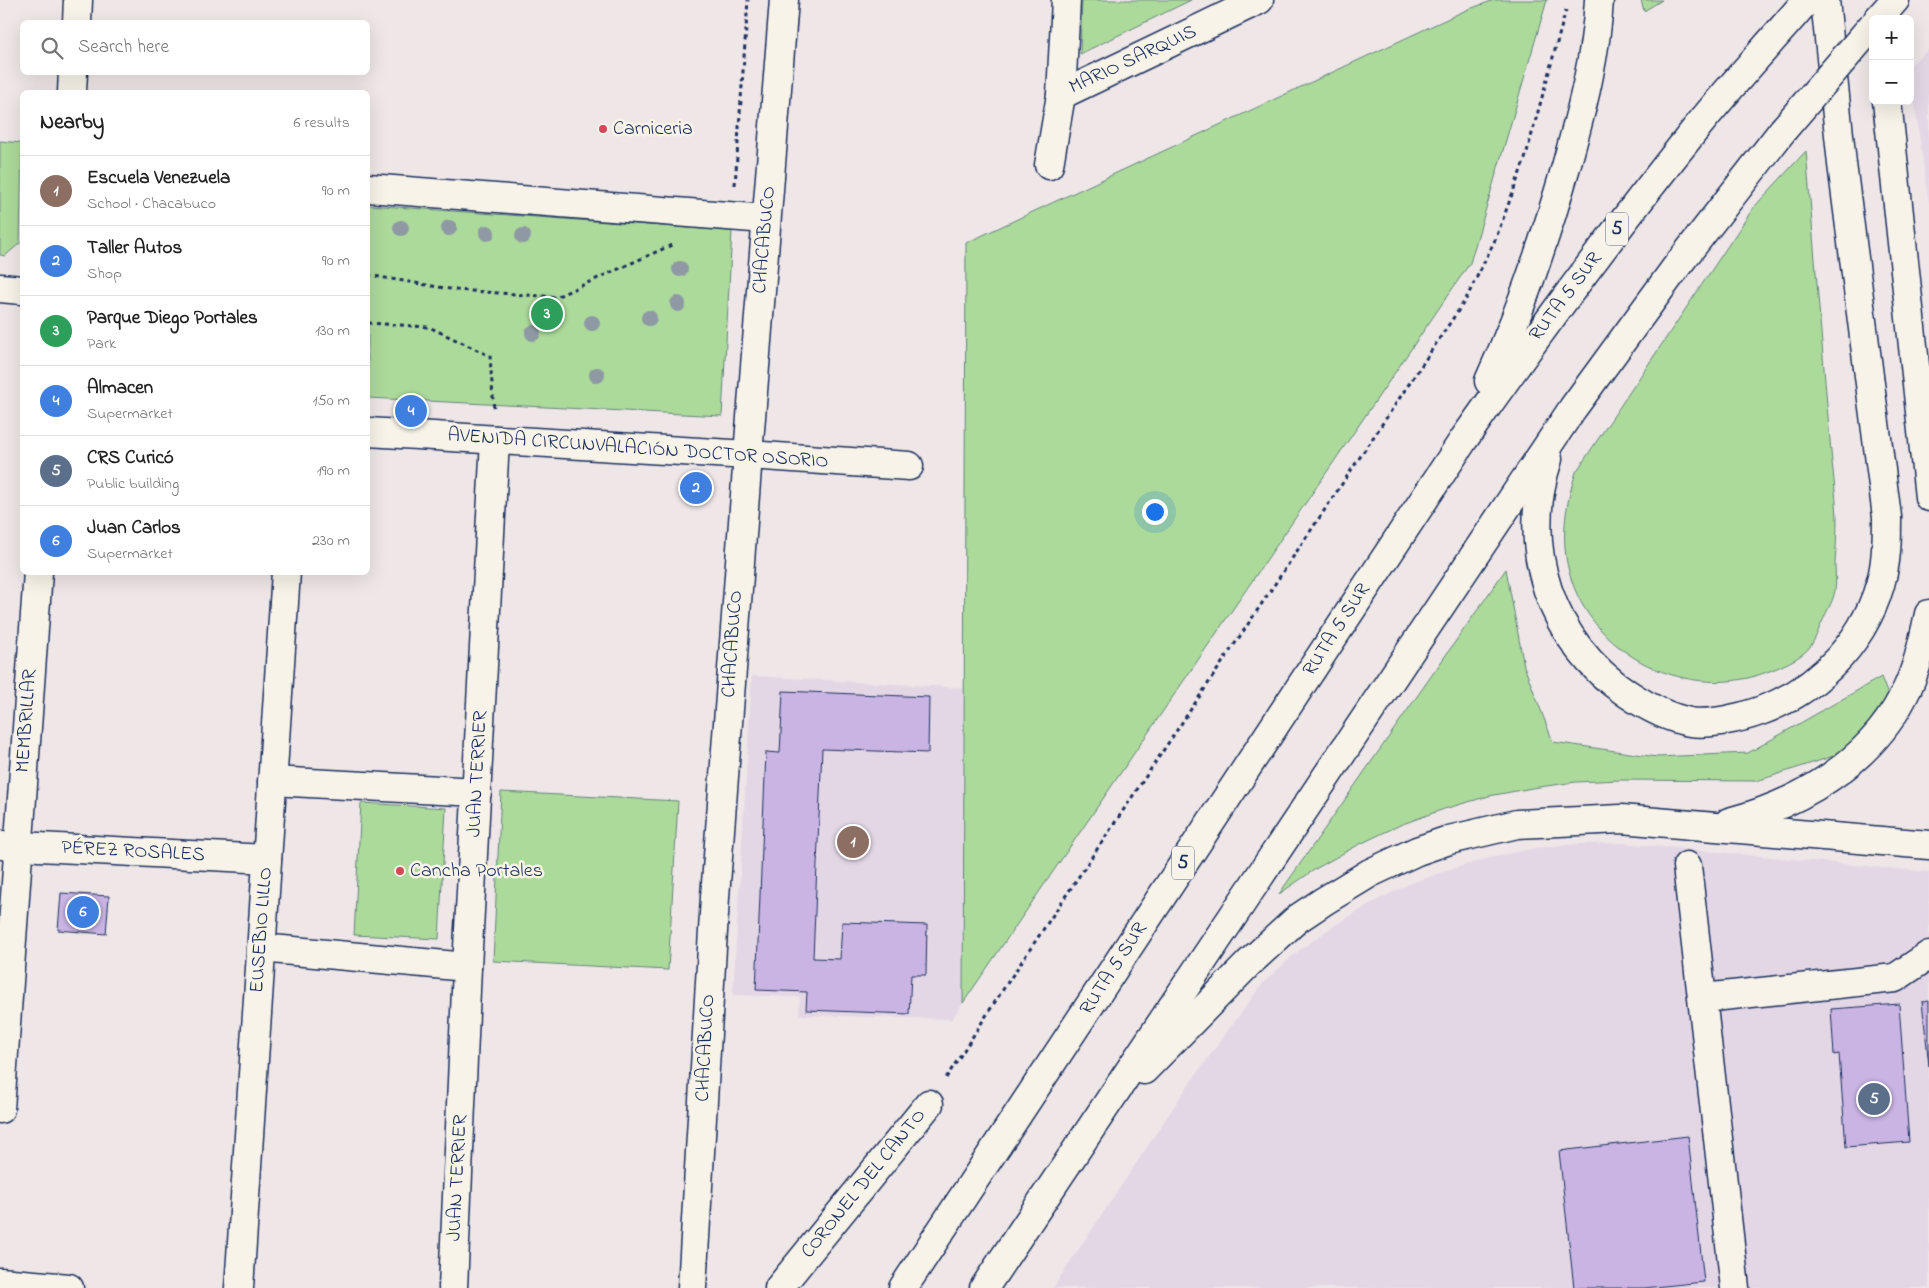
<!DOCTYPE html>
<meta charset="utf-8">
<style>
body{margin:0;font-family:"Indie Flower",sans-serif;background:#f2f2f2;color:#222}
.controls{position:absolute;right:15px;top:15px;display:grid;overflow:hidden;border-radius:8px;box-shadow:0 5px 20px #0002}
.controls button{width:45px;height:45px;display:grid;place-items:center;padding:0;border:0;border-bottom:1px solid #e0e0e0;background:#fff;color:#222;font:25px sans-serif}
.you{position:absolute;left:1154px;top:511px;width:18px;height:18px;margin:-12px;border:4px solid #fff;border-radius:50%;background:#1a73e8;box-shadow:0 0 0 8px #1a73e833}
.badge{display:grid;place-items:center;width:32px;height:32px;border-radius:50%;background:#2563eb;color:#fff;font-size:16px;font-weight:700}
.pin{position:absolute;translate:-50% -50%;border:2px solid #fff;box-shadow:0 1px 5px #0006}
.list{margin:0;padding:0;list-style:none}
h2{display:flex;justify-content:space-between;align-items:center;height:65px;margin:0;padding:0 20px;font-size:21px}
h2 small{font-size:16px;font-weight:400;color:#767676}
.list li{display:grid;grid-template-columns:32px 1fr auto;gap:15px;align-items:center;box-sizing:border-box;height:70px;padding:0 20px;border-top:1px solid #e0e0e0}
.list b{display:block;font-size:19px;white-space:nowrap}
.list p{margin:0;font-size:16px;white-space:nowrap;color:#767676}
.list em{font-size:16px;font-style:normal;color:#767676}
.icon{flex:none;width:28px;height:28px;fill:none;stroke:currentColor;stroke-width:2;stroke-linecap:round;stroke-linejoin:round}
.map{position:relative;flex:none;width:1929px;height:1288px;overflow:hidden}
.search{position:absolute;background:#fff;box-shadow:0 5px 20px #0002;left:20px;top:20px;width:350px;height:55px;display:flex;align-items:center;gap:12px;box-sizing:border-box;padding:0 18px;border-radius:8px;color:#767676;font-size:19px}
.panel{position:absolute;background:#fff;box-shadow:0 5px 20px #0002;left:20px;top:90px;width:350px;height:485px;border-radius:8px}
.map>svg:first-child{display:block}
.built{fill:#e3d7e6}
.green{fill:#acda9a;stroke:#64847c}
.building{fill:#c9b4e4;stroke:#1b2f5e}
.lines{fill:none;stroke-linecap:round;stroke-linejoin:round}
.minor-casing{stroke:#1b2f5e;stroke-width:31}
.secondary-casing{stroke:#1b2f5e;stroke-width:31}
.primary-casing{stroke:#1b2f5e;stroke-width:31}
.motorway-casing{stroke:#1b2f5e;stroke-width:31}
.path{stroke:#1b2f5e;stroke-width:3;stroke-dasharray:4 4;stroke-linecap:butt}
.minor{stroke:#f7f3e8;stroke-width:28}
.secondary{stroke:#f7f3e8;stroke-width:28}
.primary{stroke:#f7f3e8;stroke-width:28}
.motorway{stroke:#f7f3e8;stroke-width:28}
.motorway-bridge-casing{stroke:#1b2f5e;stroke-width:31;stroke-linecap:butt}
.motorway-bridge{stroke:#f7f3e8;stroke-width:28}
.tree{fill:#8e99a4}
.poi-dot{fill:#d1495b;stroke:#f7f3e8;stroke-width:2}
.labels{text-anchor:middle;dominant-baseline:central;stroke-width:5;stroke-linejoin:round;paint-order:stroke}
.shield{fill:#f7f3e8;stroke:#5d6a87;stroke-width:1}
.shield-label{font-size:19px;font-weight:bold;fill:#1b2f5e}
.street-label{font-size:20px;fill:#1b2f5e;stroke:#f7f3e8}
.poi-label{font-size:20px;fill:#1b2f5e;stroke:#f7f3e8;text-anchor:start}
</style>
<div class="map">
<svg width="1929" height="1288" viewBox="0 0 1929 1288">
<rect width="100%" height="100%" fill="#eee6e7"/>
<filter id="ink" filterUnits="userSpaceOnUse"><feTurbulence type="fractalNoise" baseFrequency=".02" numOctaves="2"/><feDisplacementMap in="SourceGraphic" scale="10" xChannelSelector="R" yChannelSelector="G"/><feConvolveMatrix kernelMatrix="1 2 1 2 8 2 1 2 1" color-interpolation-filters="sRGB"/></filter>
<g filter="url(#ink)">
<g class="built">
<path d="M1929 49V204L1910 71V65Z"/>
<path d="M752 676 964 688 963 1003 952 1019 799 1015 800 997 733 995Z"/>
<path d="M1622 843 1929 872V1288H1053L1189 1084 1263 983 1296 953 1332 927 1370 904 1409 884 1451 869 1493 857 1535 848 1579 844Z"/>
</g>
<g class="green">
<path d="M1082 0H1191L1080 54Z"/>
<path d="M1494 0H1547L1470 263 963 1003 966 243 1464 11Z"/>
<path d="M1641 0H1662L1644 11Z"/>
<path d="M0 141 22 143 20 243 5 256 0 255Z"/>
<path d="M1806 151C1814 248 1822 344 1830 441 1832 466 1836 492 1837 518 1837 533 1836 548 1835 563 1835 573 1837 585 1834 595 1832 603 1826 612 1823 620 1819 628 1815 641 1809 648 1799 661 1764 674 1748 678 1664 697 1572 637 1565 548 1563 521 1568 497 1576 472L1754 207Z"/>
<path d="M368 205 732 231 722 416 368 398Z"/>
<path d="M1506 569 1524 666 1553 742 1657 757 1748 753 1881 677 1888 695 1849 751 1757 781 1620 780 1576 782 1532 788 1489 796 1444 809 1400 825 1358 845 1317 868 1279 894Z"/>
<path d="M501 792 678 801 668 970 493 961Z"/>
<path d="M361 803 446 808 439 939 354 935Z"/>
</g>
<g class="building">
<path d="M783 691 929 697 928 753 822 749 813 958 840 959 842 922 927 925 926 975H911L909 1014 806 1010 807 992 756 990 766 752 780 753Z"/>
<path d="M61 893 109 896 106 934 58 930Z"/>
<path d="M1929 1001V1066L1922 1002Z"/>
<path d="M1899 1004 1909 1142 1846 1147 1839 1054 1834 1055 1831 1009Z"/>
<path d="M1688 1136 1704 1282 1644 1288H1574L1559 1151Z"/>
</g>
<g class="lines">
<g class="minor-casing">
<g id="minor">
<path d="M1061 95 1259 0"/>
<path d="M1049 165 1061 95 1066 0"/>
<path d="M368 188 766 219"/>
<path d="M272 781 477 792"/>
<path d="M1 845 267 859"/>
<path d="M1687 866 1735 1288"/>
<path d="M261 948 467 967"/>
<path d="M1703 998 1895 978 1929 955"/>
<path d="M0 1109 38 572"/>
<path d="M0 1282 69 1288"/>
<path d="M239 1288 286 572"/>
<path d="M453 1288 467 967 495 440"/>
<path d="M692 1288 715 897 748 455 909 466"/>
<path d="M779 1288 929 1104"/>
</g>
</g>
<g class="secondary-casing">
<g id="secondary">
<path d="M77 22 78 0"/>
<path d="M72 92 73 72"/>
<path d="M0 288 22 290"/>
<path d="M368 432 748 455 784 0"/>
</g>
</g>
<g class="primary-casing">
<path id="primary" d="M1887 101 1929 497"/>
</g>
<g class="motorway-casing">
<g id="motorway">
<path d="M1878 19 1895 0"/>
<path d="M1489 381C1521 311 1546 237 1567 163 1582 109 1596 56 1599 0"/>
<path d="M1548 459C1519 546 1550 643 1628 694 1646 706 1668 718 1690 722 1710 725 1741 718 1760 711 1821 689 1869 637 1883 573 1887 554 1887 536 1887 517L1842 164 1825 0"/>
<path d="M1729 822C1799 804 1869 763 1903 697 1917 671 1923 642 1929 614"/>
<path d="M1144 1070 1249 963 1297 919 1324 901 1370 873 1417 851 1449 840 1517 824 1621 819 1929 845"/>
<path d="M903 1288 1464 439C1539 332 1616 228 1698 126 1733 83 1771 42 1807 0"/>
<path d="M984 1288 1573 408 1677 266 1783 130"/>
</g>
</g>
<g class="path">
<path d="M735 185 748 0"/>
<path d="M368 275 456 290 556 297 674 244"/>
<path d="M368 323 429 327 490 356 494 411"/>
<path d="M946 1078 1004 988 1466 299 1496 238 1525 159 1566 10"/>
</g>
<use href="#minor" class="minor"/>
<use href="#secondary" class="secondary"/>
<use href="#primary" class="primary"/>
<use href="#motorway" class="motorway"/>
<g class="motorway-bridge-casing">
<path id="motorway-bridge" d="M1783 130 1873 25"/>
</g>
<use href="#motorway-bridge" class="motorway-bridge"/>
</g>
<g class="tree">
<circle cx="401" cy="228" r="8"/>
<circle cx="449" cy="228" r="8"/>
<circle cx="487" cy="233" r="8"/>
<circle cx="523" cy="236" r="8"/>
<circle cx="680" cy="269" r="8"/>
<circle cx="678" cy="304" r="8"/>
<circle cx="649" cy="318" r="8"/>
<circle cx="592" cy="323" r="8"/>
<circle cx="533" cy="333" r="8"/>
<circle cx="597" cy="375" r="8"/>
</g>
</g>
<g class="poi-dot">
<circle cx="603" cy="129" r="5"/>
<circle cx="400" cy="871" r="5"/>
</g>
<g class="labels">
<g class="shield">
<rect x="1606" y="212.5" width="22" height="33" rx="4"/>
<rect x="1172" y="846.5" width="22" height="33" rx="4"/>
</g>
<g class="shield-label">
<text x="1617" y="229">5</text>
<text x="1183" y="863">5</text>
</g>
<g class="street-label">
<text transform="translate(1133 60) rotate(-25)">MARIO SARQUIS</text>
<text transform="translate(765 240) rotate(-85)">CHACABUCO</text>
<text transform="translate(1566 297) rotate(-53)">RUTA 5 SUR</text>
<text transform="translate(638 449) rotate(4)">AVENIDA CIRCUNVALACIÓN DOCTOR OSORIO</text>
<text transform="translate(1337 630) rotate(-57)">RUTA 5 SUR</text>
<text transform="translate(733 644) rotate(-86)">CHACABUCO</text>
<text transform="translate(27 721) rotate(-86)">MEMBRILLAR</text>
<text transform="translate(478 774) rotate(-87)">JUAN TERRIER</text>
<text transform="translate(133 852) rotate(3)">PÉREZ ROSALES</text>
<text transform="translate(262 930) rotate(-86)">EUSEBIO LILLO</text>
<text transform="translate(1114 969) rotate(-57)">RUTA 5 SUR</text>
<text transform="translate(706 1048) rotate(-87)">CHACABUCO</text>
<text transform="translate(458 1178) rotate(-87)">JUAN TERRIER</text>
<text transform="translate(864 1184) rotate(-51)">CORONEL DEL CANTO</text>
</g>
<g class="poi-label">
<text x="613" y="129">Carniceria</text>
<text x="410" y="871">Cancha Portales</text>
</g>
</g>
</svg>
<div class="controls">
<button>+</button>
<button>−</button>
</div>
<div class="you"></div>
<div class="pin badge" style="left:853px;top:842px;background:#8d6e63">1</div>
<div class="pin badge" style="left:696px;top:488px;background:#3f7fe0">2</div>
<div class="pin badge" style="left:547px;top:314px;background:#2e9e5b">3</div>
<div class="pin badge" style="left:411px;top:411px;background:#3f7fe0">4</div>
<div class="pin badge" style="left:1874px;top:1099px;background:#5c6f8a">5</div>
<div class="pin badge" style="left:83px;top:912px;background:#3f7fe0">6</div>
<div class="search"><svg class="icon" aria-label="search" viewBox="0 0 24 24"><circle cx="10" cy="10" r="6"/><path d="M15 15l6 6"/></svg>Search here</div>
<section class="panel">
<h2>Nearby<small>6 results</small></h2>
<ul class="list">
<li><span class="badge" style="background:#8d6e63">1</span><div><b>Escuela Venezuela</b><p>School · Chacabuco</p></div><em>90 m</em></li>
<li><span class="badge" style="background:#3f7fe0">2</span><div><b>Taller Autos</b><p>Shop</p></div><em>90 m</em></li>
<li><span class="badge" style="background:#2e9e5b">3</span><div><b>Parque Diego Portales</b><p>Park</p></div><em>130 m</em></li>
<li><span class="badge" style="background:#3f7fe0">4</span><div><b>Almacen</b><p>Supermarket</p></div><em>150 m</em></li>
<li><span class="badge" style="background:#5c6f8a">5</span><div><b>CRS Curicó</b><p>Public building</p></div><em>190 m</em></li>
<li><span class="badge" style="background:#3f7fe0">6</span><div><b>Juan Carlos</b><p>Supermarket</p></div><em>230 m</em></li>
</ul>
</section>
</div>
